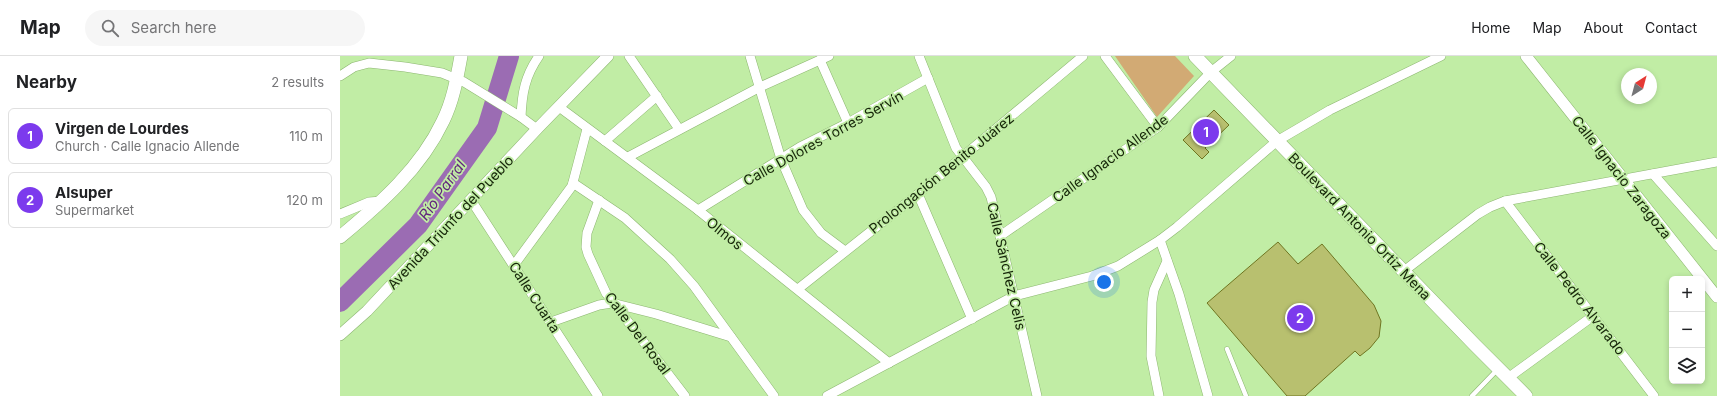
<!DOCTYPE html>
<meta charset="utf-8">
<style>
body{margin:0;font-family:Inter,sans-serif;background:#f6f6f6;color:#202124}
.controls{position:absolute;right:12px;bottom:12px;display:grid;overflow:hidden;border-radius:6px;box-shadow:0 2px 6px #0003}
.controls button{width:36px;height:36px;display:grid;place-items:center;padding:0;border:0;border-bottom:1px solid #e0e0e0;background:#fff;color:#202124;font:20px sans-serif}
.compass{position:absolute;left:1281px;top:12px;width:36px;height:36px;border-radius:50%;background:#fff;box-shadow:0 2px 6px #0003;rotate:36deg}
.you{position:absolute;left:764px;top:226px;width:14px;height:14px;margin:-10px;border:3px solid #fff;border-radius:50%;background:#1a73e8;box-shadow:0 0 0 6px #1a73e833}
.badge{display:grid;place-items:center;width:26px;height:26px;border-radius:50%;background:#7c3aed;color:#fff;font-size:13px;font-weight:700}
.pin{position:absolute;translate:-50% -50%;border:2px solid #fff;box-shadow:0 1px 4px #0006}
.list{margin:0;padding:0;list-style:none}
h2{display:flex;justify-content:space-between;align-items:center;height:52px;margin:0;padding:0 16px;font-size:17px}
h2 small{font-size:13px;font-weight:400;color:#757577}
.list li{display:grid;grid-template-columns:26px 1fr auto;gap:12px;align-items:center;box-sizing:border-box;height:56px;margin:0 8px 8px;padding:0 8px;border:1px solid #e0e0e0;border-radius:6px}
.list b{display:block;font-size:15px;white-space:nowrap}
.list p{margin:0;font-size:13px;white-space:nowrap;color:#757577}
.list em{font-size:13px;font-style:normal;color:#757577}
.icon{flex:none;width:22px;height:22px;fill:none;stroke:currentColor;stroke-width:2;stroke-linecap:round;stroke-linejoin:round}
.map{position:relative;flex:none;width:1377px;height:340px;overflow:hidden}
header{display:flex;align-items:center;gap:24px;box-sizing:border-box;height:56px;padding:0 20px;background:#fff;border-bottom:1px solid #e0e0e0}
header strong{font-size:19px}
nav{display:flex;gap:22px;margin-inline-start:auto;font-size:14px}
.search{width:280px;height:36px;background:#f6f6f6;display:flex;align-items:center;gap:10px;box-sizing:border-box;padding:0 14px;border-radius:22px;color:#757577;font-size:15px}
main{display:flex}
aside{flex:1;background:#fff}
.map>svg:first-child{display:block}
.green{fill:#d2aa74}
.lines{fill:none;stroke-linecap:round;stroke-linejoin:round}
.river{stroke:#9b6cb3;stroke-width:20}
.building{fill:#b8c06f;stroke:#6f7521}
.service-casing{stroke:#8cb670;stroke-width:5.5}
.minor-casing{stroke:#8cb670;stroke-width:10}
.tertiary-casing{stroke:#8cb670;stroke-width:12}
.secondary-casing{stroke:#8cb670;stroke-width:14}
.service{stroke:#fff;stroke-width:4.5}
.minor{stroke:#fff;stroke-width:9}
.tertiary{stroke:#fff;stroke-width:11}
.secondary{stroke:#fff;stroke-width:13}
.labels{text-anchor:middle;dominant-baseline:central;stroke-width:3.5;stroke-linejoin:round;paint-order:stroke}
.street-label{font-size:14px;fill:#152508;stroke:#c1eda5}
.water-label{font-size:15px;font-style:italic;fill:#62267d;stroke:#c1eda5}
</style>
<header>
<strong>Map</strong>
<div class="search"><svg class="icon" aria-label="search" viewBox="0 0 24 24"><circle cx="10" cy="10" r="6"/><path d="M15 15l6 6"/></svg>Search here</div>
<nav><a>Home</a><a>Map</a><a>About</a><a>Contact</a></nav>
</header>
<main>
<aside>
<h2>Nearby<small>2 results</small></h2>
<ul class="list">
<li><span class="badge">1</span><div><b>Virgen de Lourdes</b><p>Church · Calle Ignacio Allende</p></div><em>110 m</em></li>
<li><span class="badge">2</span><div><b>Alsuper</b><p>Supermarket</p></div><em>120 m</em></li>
</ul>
</aside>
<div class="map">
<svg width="1377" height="340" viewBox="0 0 1377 340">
<rect width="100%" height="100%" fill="#c1eda5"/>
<path class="green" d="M775 0H835L854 20 817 61Z"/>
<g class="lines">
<path class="river" d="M0 246 78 169 147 72 169 0"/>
</g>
<g class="building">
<path d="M874 54 889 69 865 92 869 96 862 103 843 84Z"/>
<path d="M938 186 958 208 982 188 1034 249 1041 265 1039 281 1030 292 1020 300 1015 295 965 340H947L867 247Z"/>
</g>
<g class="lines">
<g class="service-casing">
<g id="service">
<path d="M887 293 906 340"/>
<path d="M1132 340 1157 314"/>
</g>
</g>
<g class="minor-casing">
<g id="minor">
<path d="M289 0 339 73"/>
<path d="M410 0 441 103 463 154 481 177 505 195"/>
<path d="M579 0 616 92 646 131 651 141 697 340"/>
<path d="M765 0 818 71"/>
<path d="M480 4 508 67"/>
<path d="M0 20 14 11 29 7 65 11 102 17 124 26 181 61 197 73"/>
<path d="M219 51 358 154 549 307"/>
<path d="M181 61C182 37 185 20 199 0"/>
<path d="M265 85 317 40"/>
<path d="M288 101 420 31 489 0"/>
<path d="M1313 118 1377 190"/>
<path d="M233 127 285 162 330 203 354 230 434 340"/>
<path d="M578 138 632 263"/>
<path d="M131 144 258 340"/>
<path d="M259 144 247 177 246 191 248 198 266 237 345 340"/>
<path d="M1165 145 1314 340"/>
<path d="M358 154 460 91 508 67 588 22"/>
<path d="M0 158 29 146 42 145"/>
<path d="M660 180 818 71 871 16 891 0"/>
<path d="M820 184 839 238 868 340"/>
<path d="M174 209 232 130 247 73"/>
<path d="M1064 215 1138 158 1150 151 1165 145 1377 106"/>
<path d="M458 233 578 138 743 0"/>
<path d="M211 266 259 249 272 247 316 258 391 281"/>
<path d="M1168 322 1253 260"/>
<path d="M487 340 674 240 752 220 778 210 820 184 837 171 937 85 990 54 1101 0"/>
<path d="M819 340 811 300 812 246 814 234 827 205"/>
</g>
</g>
<g class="tertiary-casing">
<g id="tertiary">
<path d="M1186 0 1377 241"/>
<path d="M0 279 27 255 197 73 268 0"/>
</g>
</g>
<g class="secondary-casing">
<g id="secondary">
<path d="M855 0 1135 289 1186 340"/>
<path d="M0 181C40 148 81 112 103 65 113 45 117 22 121 0"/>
</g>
</g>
<use href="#service" class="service"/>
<use href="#minor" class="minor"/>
<use href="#tertiary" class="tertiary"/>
<use href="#secondary" class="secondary"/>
</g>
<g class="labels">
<g class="street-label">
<text transform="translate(483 82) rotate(-29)">Calle Dolores Torres Servín</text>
<text transform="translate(770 102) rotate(-36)">Calle Ignacio Allende</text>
<text transform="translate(601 117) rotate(-39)">Prolongación Benito Juárez</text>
<text transform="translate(1282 121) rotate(52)">Calle Ignacio Zaragoza</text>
<text transform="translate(110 166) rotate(-47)">Avenida Triunfo del Pueblo</text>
<text transform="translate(1020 170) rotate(46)">Boulevard Antonio Ortiz Mena</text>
<text transform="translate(385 177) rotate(39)">Olmos</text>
<text transform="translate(667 210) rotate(77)">Calle Sánchez Celis</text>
<text transform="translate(195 241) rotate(57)">Calle Cuarta</text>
<text transform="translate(1240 242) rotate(52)">Calle Pedro Alvarado</text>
<text transform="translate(298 277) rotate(53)">Calle Del Rosal</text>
</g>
<g class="water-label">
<text transform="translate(102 134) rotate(-55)">Río Parral</text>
</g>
</g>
</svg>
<div class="controls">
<button>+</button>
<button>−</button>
<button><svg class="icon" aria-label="layers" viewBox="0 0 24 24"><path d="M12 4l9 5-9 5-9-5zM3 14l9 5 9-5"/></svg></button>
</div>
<svg class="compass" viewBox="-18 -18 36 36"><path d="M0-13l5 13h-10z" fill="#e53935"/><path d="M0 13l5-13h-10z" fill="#757577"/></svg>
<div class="you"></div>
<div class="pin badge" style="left:866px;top:76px">1</div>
<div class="pin badge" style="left:960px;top:262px">2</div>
</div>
</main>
